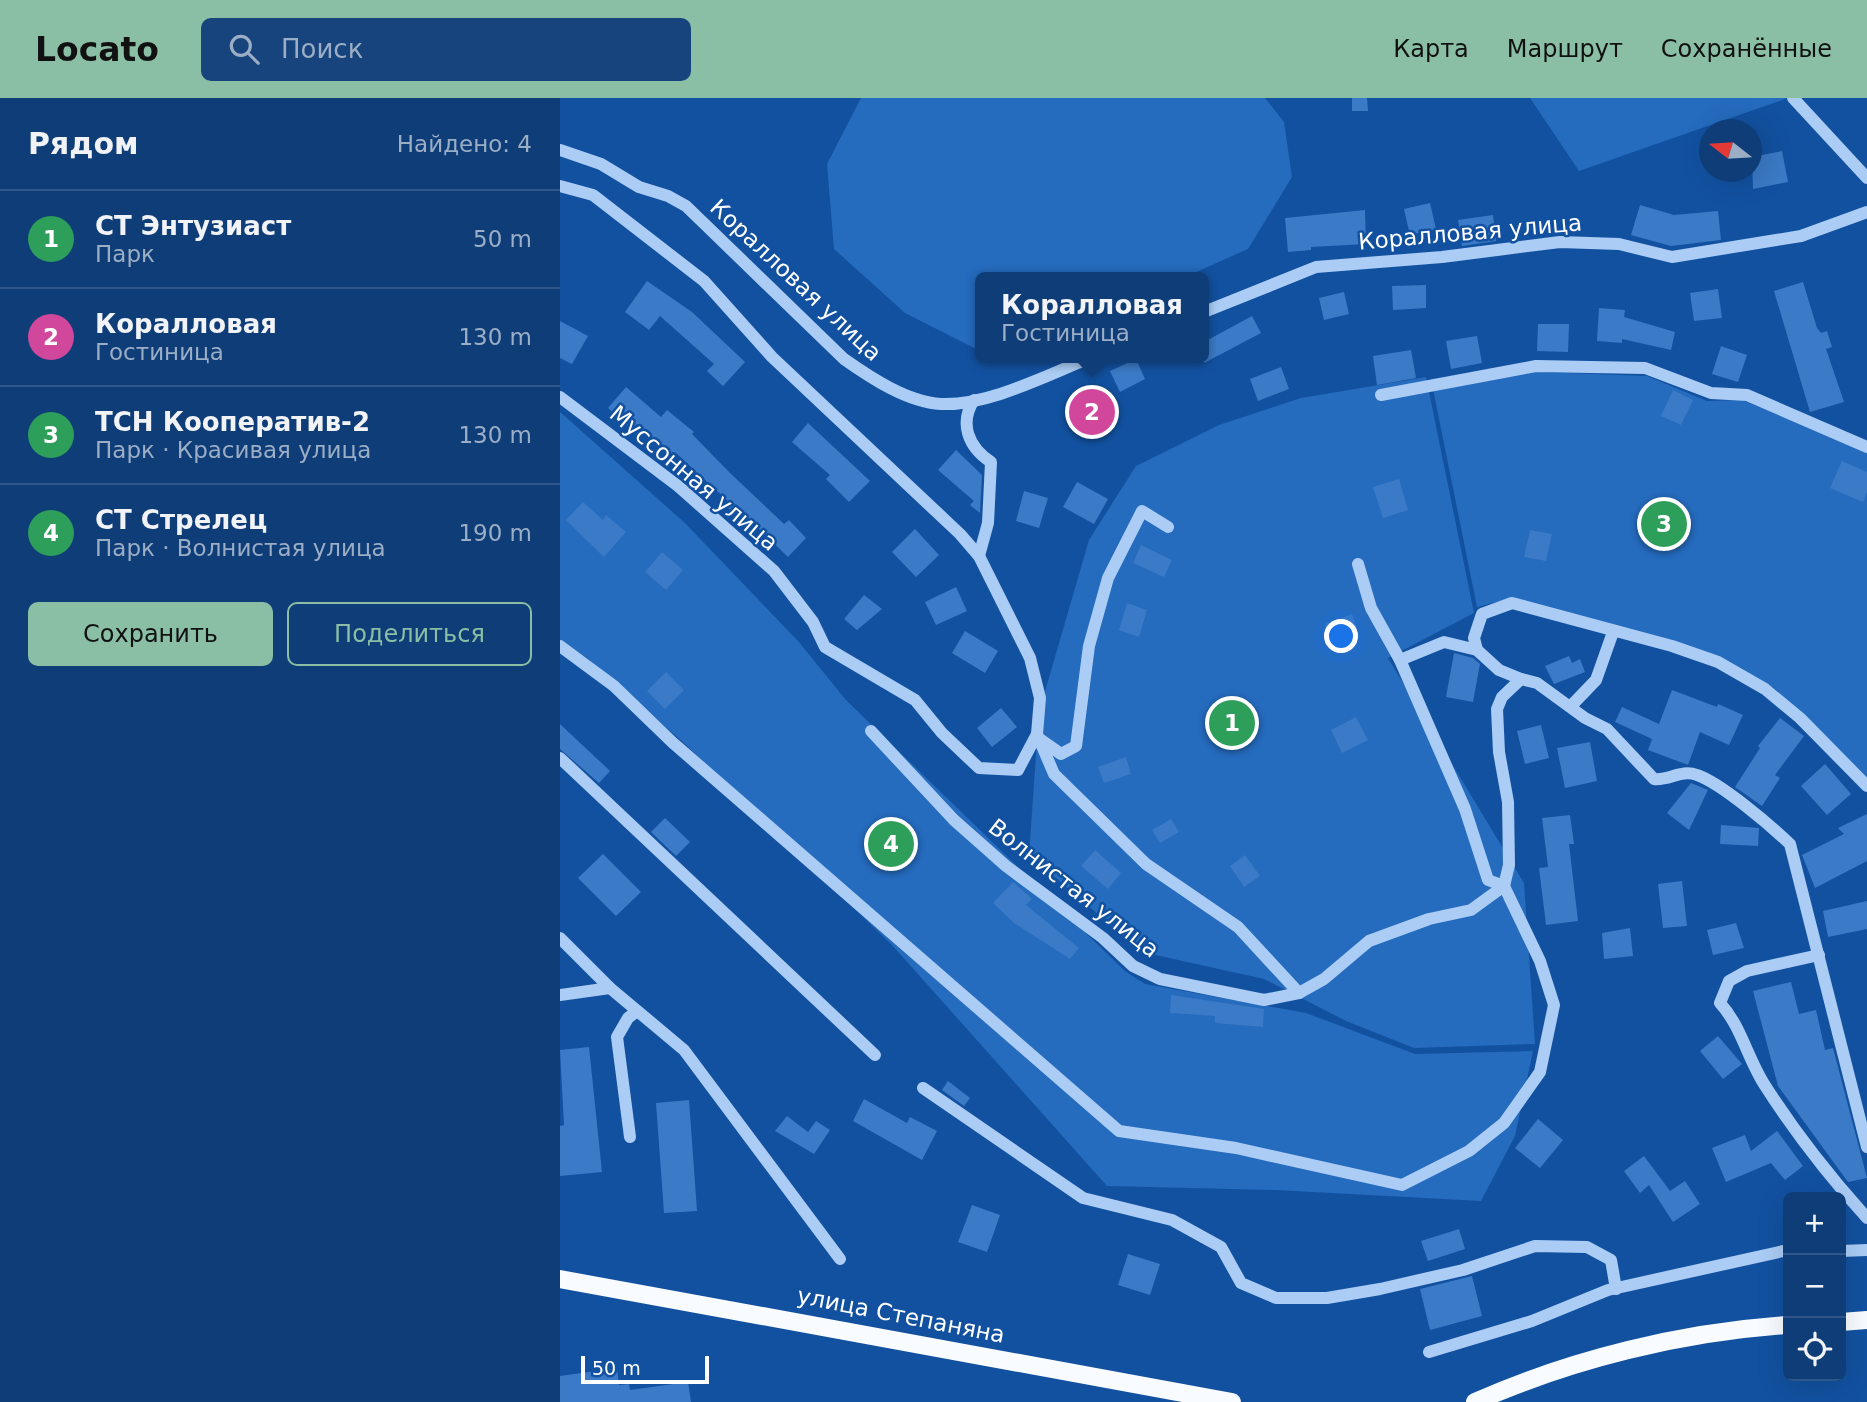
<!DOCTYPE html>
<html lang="ru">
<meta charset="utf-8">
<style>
body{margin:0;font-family:"DejaVu Sans",sans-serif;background:#17447d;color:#f1f3f6}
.controls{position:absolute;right:21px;bottom:21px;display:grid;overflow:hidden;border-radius:10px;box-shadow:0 7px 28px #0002}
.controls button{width:63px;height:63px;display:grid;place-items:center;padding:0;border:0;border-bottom:2px solid #2e568a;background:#0e3d78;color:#f1f3f6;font:35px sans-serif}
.compass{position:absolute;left:1139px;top:21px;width:63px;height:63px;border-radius:50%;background:#0e3d78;box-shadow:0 7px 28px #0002;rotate:287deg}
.scale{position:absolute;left:21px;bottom:18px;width:128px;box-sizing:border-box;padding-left:7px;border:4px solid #fff;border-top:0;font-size:19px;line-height:24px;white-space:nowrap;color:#fff;-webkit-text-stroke:5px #1251a0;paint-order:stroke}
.you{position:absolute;left:782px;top:539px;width:24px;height:24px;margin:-18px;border:5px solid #fff;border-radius:50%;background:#1a73e8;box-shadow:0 0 0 10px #1a73e833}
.badge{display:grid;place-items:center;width:46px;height:46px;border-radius:50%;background:#8abfa5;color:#fff;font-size:23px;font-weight:700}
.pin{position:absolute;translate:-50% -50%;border:4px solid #fff;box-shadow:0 2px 7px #0006}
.popup{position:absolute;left:415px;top:174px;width:234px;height:91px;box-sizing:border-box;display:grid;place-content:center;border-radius:10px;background:#0e3d78;filter:drop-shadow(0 2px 5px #0005);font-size:23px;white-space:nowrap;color:#9baec6}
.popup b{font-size:26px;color:#f1f3f6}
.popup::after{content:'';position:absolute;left:50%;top:100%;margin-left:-14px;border:14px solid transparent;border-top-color:#0e3d78}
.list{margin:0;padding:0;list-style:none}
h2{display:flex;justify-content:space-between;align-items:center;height:91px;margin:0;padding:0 28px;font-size:30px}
h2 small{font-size:23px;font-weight:400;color:#9baec6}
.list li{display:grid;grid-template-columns:46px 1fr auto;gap:21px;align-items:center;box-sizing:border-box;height:98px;padding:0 28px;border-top:2px solid #2e568a}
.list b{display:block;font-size:26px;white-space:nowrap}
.list p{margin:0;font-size:23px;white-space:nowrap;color:#9baec6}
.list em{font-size:23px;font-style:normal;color:#9baec6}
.actions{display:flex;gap:14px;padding:21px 28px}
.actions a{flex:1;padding:16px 0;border:2px solid #8abfa5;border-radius:10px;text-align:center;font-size:24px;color:#8abfa5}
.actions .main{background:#8abfa5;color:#111}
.icon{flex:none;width:38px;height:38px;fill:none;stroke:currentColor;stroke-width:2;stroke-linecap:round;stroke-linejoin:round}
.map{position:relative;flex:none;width:1307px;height:1304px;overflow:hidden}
header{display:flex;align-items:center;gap:42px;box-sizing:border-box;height:98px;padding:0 35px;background:#8abfa5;color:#111}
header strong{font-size:33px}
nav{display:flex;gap:38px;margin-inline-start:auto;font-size:24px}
.search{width:490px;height:63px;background:#17447d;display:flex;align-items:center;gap:18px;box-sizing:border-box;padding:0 24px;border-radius:10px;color:#9baec6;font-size:26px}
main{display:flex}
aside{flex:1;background:#0e3d78}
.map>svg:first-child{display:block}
.green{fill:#256bbe}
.building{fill:#3b7ac6}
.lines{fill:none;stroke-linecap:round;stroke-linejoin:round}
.minor{stroke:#aaccf5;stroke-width:12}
.major{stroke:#f8fbff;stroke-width:18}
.labels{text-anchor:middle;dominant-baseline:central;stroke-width:5;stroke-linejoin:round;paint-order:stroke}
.street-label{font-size:23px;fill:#fff;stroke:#1251a0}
</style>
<header>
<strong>Locato</strong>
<div class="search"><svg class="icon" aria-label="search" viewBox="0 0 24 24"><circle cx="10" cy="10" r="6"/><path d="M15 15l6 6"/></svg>Поиск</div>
<nav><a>Карта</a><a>Маршрут</a><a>Сохранённые</a></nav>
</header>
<main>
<aside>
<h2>Рядом<small>Найдено: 4</small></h2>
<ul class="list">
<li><span class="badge" style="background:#2e9e5b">1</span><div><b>СТ Энтузиаст</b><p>Парк</p></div><em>50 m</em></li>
<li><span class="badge" style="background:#d1479c">2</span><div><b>Коралловая</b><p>Гостиница</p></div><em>130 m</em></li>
<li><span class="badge" style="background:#2e9e5b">3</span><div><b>ТСН Кооператив-2</b><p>Парк · Красивая улица</p></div><em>130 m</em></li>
<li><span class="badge" style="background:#2e9e5b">4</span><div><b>СТ Стрелец</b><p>Парк · Волнистая улица</p></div><em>190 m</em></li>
</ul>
<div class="actions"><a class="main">Сохранить</a><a>Поделиться</a></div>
</aside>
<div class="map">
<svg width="1307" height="1304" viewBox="0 0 1307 1304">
<rect width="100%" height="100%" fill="#1251a0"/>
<g class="green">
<path d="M301 0H705L724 24 732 79 688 151 625 179H420V253L345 215 274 151 267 66Z"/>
<path d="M970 0H1228L1019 73Z"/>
<path d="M981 274 1087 278 1147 303 1182 302 1307 352V681L1214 590 1165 561 1111 542 952 500 917 509 871 281Z"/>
<path d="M866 279 914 515 828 560 964 785 975 946 854 950 786 923 704 881 582 854 469 757 479 614 529 442 576 368 659 327 741 300Z"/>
<path d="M0 314 125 425 238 543 286 602 565 873 585 886 746 915 855 956 973 953 955 1038 921 1103 715 1092 547 1088 332 847 124 645 27 560 0 542Z"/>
</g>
<g class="building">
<path d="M792 0H807L808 13H792Z"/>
<path d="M1222 53 1228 84 1193 91 1192 59Z"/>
<path d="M870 105 876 131 850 137 844 111Z"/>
<path d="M1080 107 1114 117 1158 113 1161 142 1111 148 1071 137Z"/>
<path d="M805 112 806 146 751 149V152L728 154 725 120Z"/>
<path d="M933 117 936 143 902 148 898 122Z"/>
<path d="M87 183 132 214 185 264 163 288 147 273 154 266 100 218 89 232 65 214Z"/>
<path d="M1243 184 1257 230 1261 235 1267 233 1272 249 1266 251 1284 304 1250 314 1214 193Z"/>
<path d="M866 187V210L833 212 832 188Z"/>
<path d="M1158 191 1162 220 1134 223 1130 195Z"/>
<path d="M784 194 789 216 764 222 759 200Z"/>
<path d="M1039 210 1065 212 1064 219 1115 234 1111 252 1062 241V245L1037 243Z"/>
<path d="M692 218 701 235 644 265V244Z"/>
<path d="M0 223 28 238 12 266 0 260Z"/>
<path d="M978 226H1009L1008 254 977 253Z"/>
<path d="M917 238 922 265 891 271 886 243Z"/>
<path d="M1161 248 1187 257 1178 284 1152 276Z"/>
<path d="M851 252 856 280 817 287 813 258Z"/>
<path d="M576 261 585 281 560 294 550 273Z"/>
<path d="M721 269 729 291 698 303 690 281Z"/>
<path d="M66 289 101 319 107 312 134 334 132 336 170 375 224 426 229 422 246 440 228 459 194 426 190 430 167 409 170 405 116 355 114 357 77 326 72 331 48 310Z"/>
<path d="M1113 292 1133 302 1121 327 1101 318Z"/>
<path d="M544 294 553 322 519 333 510 306Z"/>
<path d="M248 325 310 383 289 404 266 381 270 377 232 344Z"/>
<path d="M396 352 422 377 420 415 410 407 414 403 378 372Z"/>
<path d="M1282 363 1307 374V394L1303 404 1270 390Z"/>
<path d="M839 381 848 412 823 420 813 389Z"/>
<path d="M517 384 548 401 534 426 503 409Z"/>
<path d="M464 393 488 400 479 430 456 423Z"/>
<path d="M23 404 43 422 46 417 66 434 44 459 6 422Z"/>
<path d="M355 431 379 457 356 479 332 454Z"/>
<path d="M970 432 992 436 986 463 964 459Z"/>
<path d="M581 447 612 462 604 479 573 465Z"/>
<path d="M102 454 123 472 106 492 85 474Z"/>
<path d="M396 489 407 513 376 527 365 504Z"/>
<path d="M304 497 322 511 297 532 284 521Z"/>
<path d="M567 505 587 512 579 539 559 532Z"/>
<path d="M792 516 797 531 770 541 765 526Z"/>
<path d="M405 533 438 553 425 575 392 555Z"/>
<path d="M894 555 913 560 920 566 913 604 886 599Z"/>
<path d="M1009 558 1012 565 1020 561 1025 574 994 586 985 568Z"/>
<path d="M106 574 124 592 105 611 87 593Z"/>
<path d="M1112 592 1157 609 1158 606 1183 617 1169 647 1140 634 1128 667 1088 652 1092 641 1055 624 1062 609 1099 626Z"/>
<path d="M441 610 457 629 432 649 417 630Z"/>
<path d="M796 619 808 642 782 655 771 632Z"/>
<path d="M1220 620 1244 638 1215 677 1220 680 1202 708 1175 689 1200 650 1198 648Z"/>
<path d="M0 626 50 673 39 685 0 651Z"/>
<path d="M981 627 989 660 965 666 957 633Z"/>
<path d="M1030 644 1037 683 1005 690 997 650Z"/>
<path d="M566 659 571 676 544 685 538 669Z"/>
<path d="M1265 666 1291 696 1267 717 1241 688Z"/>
<path d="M1131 685 1148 692 1129 732 1107 715Z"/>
<path d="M1307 716V763L1255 790 1242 757 1284 736 1278 730Z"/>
<path d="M1010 717 1014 746H1009L1018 823 986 827 979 770 988 769 982 720Z"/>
<path d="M105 720 130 744 116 758 91 734Z"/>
<path d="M611 721 619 734 600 745 592 732Z"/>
<path d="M1161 727 1199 730 1198 748 1160 746Z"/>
<path d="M535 752 561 775 548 791 521 768Z"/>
<path d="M43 756 81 794 56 818 18 780Z"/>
<path d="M685 757 700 778 684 789 670 768Z"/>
<path d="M1122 783 1127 828 1103 830 1098 786Z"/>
<path d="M453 784 472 801 466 807 519 850 510 861 454 825 433 805Z"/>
<path d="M1307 803V831L1268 839 1263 813Z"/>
<path d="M1176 825 1184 850 1153 857 1147 832Z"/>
<path d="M1070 830 1073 858 1044 861 1042 835Z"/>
<path d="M1231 884 1239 916 1256 912 1265 952 1273 950 1307 1080 1288 1084 1218 988 1193 893Z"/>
<path d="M611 897 704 911 703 929 655 925V918L610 915Z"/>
<path d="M1158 938 1182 966 1163 981 1140 953Z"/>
<path d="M29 949 42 1074 0 1078V1028L4 1027 0 952Z"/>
<path d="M388 983 410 1000 404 1008 382 992Z"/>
<path d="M304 1001 347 1025 350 1019 377 1033 362 1062 293 1023Z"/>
<path d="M129 1002 137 1113 104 1115 96 1005Z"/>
<path d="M227 1018 248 1034 256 1023 270 1032 254 1056 215 1033Z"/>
<path d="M978 1021 1003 1042 980 1070 955 1050Z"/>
<path d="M1217 1033 1243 1068 1225 1082 1211 1065 1166 1084 1152 1050 1185 1037 1191 1053Z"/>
<path d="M1084 1058 1110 1093 1125 1083 1140 1106 1113 1124 1089 1087 1080 1095 1064 1073Z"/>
<path d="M412 1107 440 1117 427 1154 398 1144Z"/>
<path d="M899 1131 905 1151 868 1163 861 1143Z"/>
<path d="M568 1156 600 1166 590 1197 558 1187Z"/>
<path d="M912 1178 922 1218 870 1232 860 1191Z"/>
<path d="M57 1270 59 1287 69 1286 70 1292 128 1284 131 1304H0V1278Z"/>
</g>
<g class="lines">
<g class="minor">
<path d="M1233 0 1307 80"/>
<path d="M0 52 41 66 79 89 108 98 126 108 284 261C311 280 347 304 381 306 428 308 487 277 530 260"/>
<path d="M0 88 33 97 144 183 212 259 400 436 419 458 470 560 480 600 477 636 494 676 586 766 678 829 739 895"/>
<path d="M644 214 756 169 882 159 1000 144 1059 146 1112 159 1241 138 1307 114"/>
<path d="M821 297 976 268 1085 270 1151 295 1187 297 1307 349"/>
<path d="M0 299 118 388 214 473 253 524 265 549 355 602 382 635 419 670 458 672 477 636"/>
<path d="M414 302C399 325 408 349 431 364L428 425 419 458"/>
<path d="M0 548 54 588 112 644 559 1033 676 1050 842 1087 909 1053 944 1025 980 974 994 907 980 863 944 788 928 782 905 711 840 562 811 510 798 466"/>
<path d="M917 552 914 540 922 516 952 505 1112 548 1158 564 1205 591 1240 620 1307 688"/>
<path d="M840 562 884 544 917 552 939 572 961 581"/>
<path d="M1011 608 1036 582 1053 534"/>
<path d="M311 633 394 722 446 768 543 840 573 868 600 881 704 902 739 895 764 881 809 843 869 821 911 812 944 788 949 767 948 704 939 654 937 611 942 599 961 581 977 585 1025 620 1047 631 1094 681C1109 683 1121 671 1137 677 1161 685 1211 728 1230 746L1307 1049"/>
<path d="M481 642 501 656 516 648 529 548 548 480 582 413 608 429"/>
<path d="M0 660 315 957"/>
<path d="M0 840 50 890 124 952 280 1161"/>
<path d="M1259 857 1187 873 1169 883 1160 905C1181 928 1187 959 1204 986 1234 1033 1269 1078 1307 1120"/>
<path d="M0 897 50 890"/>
<path d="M363 990 523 1100 612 1122 661 1149 681 1185 716 1200H767L820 1191 903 1172 975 1148 1027 1149 1051 1162 1056 1191"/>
<path d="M70 1039 57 939 68 920 77 913"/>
<path d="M1281 1153 1307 1152"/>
<path d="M869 1254 972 1223 1048 1192 1228 1152"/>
</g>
<g class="major">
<path d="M0 1181 672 1304"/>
<path d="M1281 1224 1307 1222"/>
<path d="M915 1304C1012 1261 1122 1234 1228 1227"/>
</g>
</g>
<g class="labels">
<g class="street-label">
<text transform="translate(910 134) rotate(-5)">Коралловая улица</text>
<text transform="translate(236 182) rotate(43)">Коралловая улица</text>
<text transform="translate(134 380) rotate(40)">Муссонная улица</text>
<text transform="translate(514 790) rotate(38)">Волнистая улица</text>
<text transform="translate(341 1217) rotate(11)">улица Степаняна</text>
</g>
</g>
</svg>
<div class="controls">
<button>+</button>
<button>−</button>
<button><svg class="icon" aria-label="locate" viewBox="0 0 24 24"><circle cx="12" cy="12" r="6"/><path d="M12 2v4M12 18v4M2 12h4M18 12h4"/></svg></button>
</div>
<svg class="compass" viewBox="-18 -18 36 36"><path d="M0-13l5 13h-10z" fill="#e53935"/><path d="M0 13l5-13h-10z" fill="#9baec6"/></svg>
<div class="scale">50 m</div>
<div class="you"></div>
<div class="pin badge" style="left:672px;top:625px;background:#2e9e5b">1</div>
<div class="pin badge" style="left:532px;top:314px;background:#d1479c">2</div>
<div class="popup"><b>Коралловая</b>Гостиница</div>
<div class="pin badge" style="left:1104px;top:426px;background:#2e9e5b">3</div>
<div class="pin badge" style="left:331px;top:746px;background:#2e9e5b">4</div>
</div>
</main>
